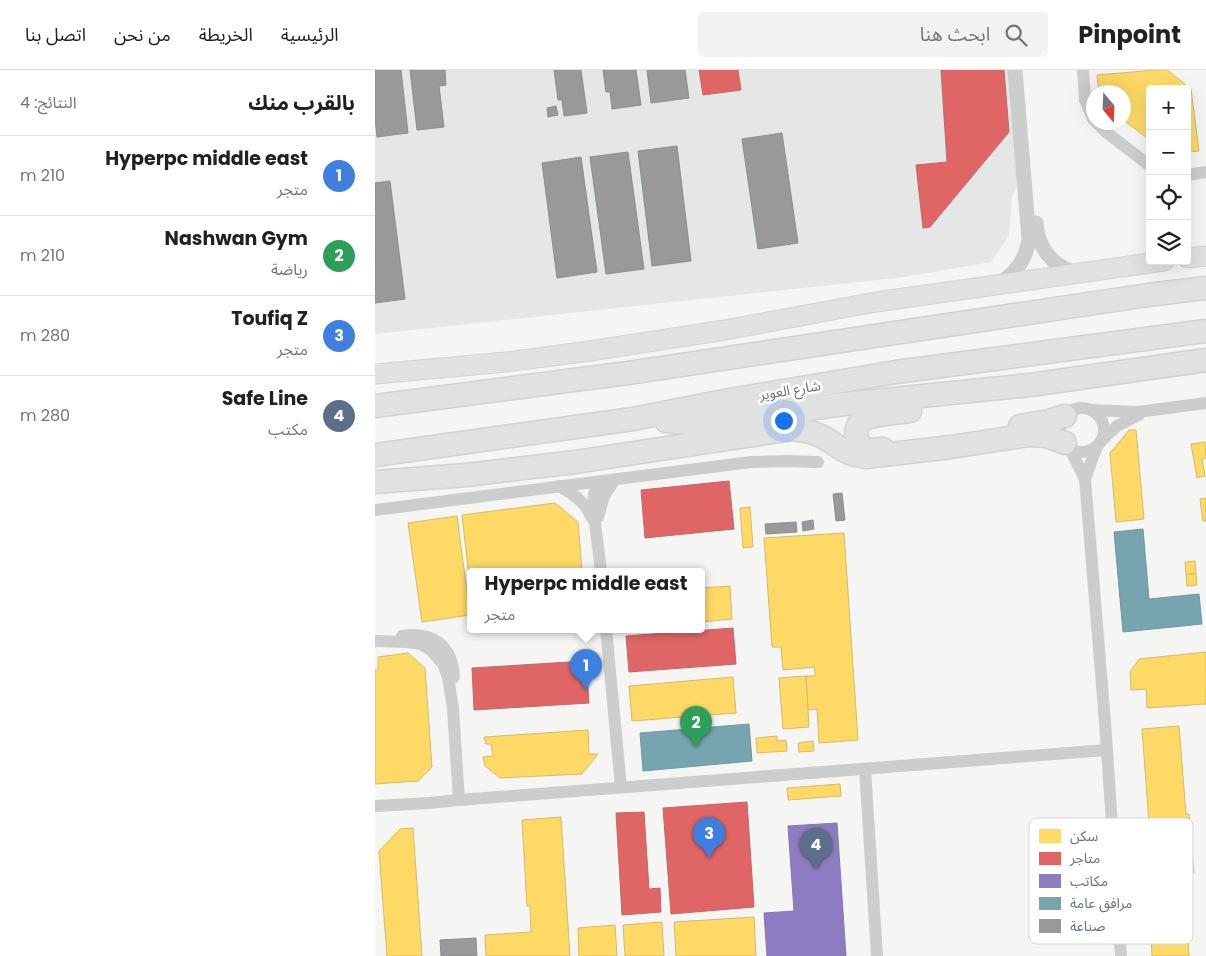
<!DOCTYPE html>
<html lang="ar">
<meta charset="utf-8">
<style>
body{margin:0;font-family:Poppins,"Noto Sans Arabic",sans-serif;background:#f2f2f2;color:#202124;direction:rtl}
.controls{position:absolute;right:15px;top:15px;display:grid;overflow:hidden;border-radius:5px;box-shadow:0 5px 20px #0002}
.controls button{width:45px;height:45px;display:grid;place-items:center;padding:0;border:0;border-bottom:1px solid #e0e0e0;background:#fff;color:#202124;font:25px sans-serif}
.compass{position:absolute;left:711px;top:15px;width:45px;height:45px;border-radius:50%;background:#fff;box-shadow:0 5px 20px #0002;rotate:161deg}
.you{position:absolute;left:408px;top:350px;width:18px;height:18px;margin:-12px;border:4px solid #fff;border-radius:50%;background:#1a73e8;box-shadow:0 0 0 8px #1a73e833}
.badge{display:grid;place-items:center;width:32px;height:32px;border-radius:50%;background:#7c3aed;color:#fff;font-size:16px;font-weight:700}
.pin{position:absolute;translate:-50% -41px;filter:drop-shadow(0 1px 2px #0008)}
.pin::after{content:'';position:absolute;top:26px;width:18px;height:15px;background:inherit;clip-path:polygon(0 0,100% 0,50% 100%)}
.popup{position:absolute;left:92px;top:498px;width:238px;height:65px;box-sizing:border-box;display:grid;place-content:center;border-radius:5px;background:#fff;filter:drop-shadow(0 1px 4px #0005);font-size:16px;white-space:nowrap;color:#757577}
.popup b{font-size:19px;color:#202124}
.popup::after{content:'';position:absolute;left:50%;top:100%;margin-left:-10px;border:10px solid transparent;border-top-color:#fff}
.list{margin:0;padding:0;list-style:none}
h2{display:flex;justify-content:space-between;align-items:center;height:65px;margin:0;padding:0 20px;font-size:21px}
h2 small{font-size:16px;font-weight:400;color:#757577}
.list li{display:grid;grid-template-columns:32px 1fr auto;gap:15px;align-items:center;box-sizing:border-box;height:80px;padding:0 20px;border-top:1px solid #e0e0e0}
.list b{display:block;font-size:19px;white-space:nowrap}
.list p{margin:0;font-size:16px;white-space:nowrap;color:#757577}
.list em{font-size:16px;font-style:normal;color:#757577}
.icon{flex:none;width:28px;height:28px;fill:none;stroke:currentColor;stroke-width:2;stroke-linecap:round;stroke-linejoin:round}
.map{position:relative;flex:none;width:831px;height:886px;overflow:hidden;direction:ltr}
header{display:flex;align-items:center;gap:30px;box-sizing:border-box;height:70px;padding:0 25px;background:#fff;border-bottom:1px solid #e0e0e0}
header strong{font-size:24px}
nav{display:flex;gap:28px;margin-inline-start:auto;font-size:18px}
.search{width:350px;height:45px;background:#f2f2f2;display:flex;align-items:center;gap:12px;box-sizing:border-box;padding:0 18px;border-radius:5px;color:#757577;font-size:19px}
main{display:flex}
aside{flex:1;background:#fff}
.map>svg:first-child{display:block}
.built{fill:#e5e6e6}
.homes{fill:#ffd966;stroke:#d1bb6f}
.shops{fill:#e06666;stroke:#bb6a6f}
.offices{fill:#8e7cc3;stroke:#827ab0}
.public{fill:#76a5af;stroke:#7196a2}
.industry{fill:#999;stroke:#898e92}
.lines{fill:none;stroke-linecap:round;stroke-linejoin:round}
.primary-casing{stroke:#d2d3d2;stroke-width:21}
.motorway-casing{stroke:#d1d2d2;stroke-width:25}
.minor{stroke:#cccece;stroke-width:12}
.tertiary{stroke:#cccece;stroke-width:15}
.primary{stroke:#e0e1e1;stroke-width:19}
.motorway{stroke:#e0e1e1;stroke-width:22}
.labels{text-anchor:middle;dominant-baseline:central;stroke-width:5;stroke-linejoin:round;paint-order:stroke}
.street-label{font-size:14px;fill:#657483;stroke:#fff}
.key{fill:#fff;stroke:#d1d5da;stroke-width:1}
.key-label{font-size:14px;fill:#657483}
</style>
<header>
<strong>Pinpoint</strong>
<div class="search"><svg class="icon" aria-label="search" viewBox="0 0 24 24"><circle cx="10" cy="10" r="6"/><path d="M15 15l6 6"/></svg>ابحث هنا</div>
<nav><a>الرئيسية</a><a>الخريطة</a><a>من نحن</a><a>اتصل بنا</a></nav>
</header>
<main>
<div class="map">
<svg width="831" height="886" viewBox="0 0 831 886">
<rect width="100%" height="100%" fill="#f5f5f3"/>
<path class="built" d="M0 0H638L646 109 637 126 634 166 616 192 530 207 0 264Z"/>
<g class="homes">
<path d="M780 0H792L816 19 824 81 812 82V19H775V70L748 50V22H724L722 5Z"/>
<path d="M754 360H761L769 449 741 452 735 383Z"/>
<path d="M830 372 831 388 827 389 830 406 822 408 816 374Z"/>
<path d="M831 428V451H828L825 429Z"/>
<path d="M180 433 203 452 207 501H96V524L87 445Z"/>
<path d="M375 437 378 477 368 478 365 438Z"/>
<path d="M82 446 95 545 47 552 33 453Z"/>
<path d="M469 463 483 670 444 673 442 639 433 640 431 606H440L439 597 408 600 406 577H397L389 468Z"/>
<path d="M820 491 821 504H811L810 492Z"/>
<path d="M811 504H821L822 515 812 516Z"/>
<path d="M355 516 357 549 326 552V518Z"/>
<path d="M831 582V634L772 638 771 619 756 620 755 602 764 589Z"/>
<path d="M33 583 50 598 57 697 43 711 0 714V600H3V587Z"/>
<path d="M431 606 434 657 408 659 404 608Z"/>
<path d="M358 607 361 643 257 651 254 616Z"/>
<path d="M804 656 811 744H814L819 803 783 806 782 793H777L767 659Z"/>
<path d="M213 660 214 684H223L207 704 125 708 110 696 108 687 118 686 116 674H111L109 667Z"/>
<path d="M402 666V671L411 670 412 681 382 683 381 668Z"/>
<path d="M438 671 439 681 424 682 423 673Z"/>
<path d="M465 714 466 726 413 730 412 718Z"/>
<path d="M186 747 195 886H111L110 865 156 862 155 836H152L147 750Z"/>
<path d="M38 758 47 886H12L4 781 25 759Z"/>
<path d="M794 812 795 826 768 827 767 814Z"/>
<path d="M801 826H808V833L801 834Z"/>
<path d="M379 847 381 886H301L299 852Z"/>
<path d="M287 852 289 886H250L248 855Z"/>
<path d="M240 855 242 886H204L203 858Z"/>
<path d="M813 867 814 886H777L776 869Z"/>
</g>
<g class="shops">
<path d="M324 0H363L366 20 328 25Z"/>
<path d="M566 0H629L634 62 555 157 548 158 541 95 572 92Z"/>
<path d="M354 411 359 459 270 468 266 420Z"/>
<path d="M358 558 361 594 254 602 251 566Z"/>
<path d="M211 591 214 633 99 640 97 598Z"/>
<path d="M372 732 379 837 296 844 288 738Z"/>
<path d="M269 742 274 819 285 818 286 842 247 845 241 743Z"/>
</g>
<path class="offices" d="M462 753 471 886H392L389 843 419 841 413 756Z"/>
<g class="public">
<path d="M768 459 774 529 824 524 827 554 748 562 739 462Z"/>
<path d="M374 654 377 691 268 701 265 663Z"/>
</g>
<g class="industry">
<path d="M0 0H26L33 63 2 67 0 48Z"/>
<path d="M35 0H70L71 15 64 16 69 57 42 60Z"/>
<path d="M179 0H206L212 43 189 46 187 30H183Z"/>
<path d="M228 0H261L266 35 237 39 235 22H231Z"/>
<path d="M272 0H310L314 28 276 33Z"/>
<path d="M181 36 183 45 173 47 172 38Z"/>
<path d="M407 63 423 173 383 179 367 69Z"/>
<path d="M302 76 316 191 277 196 263 81Z"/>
<path d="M253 82 269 199 231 204 215 87Z"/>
<path d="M206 87 222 202 182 208 167 93Z"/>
<path d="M15 111 30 229 0 233V113Z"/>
<path d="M467 423 470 450 461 451 458 424Z"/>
<path d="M438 450 439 459 428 461 427 452Z"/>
<path d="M421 452 422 462 391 464 390 454Z"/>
<path d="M101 868 102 886H66L65 870Z"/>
</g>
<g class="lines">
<g class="primary-casing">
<g id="primary">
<path d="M812 188 831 186"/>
<path d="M0 304 131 292 215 281 350 260 501 232 789 191"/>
</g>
</g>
<g class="motorway-casing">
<g id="motorway">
<path d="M0 336 253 303 773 225 831 218"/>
<path d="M291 351 311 353 362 349 469 334 655 315 831 290"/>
<path d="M645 356 674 351 690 346"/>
<path d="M508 379C503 379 497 381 492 379 480 375 477 358 488 350 497 344 524 343 535 341"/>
<path d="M0 385 258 349 349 331 521 302 831 261"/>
<path d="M0 412 91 405 200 392 417 359C428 360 438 362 448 367 464 376 470 385 491 387L576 377 654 365 671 366 690 373"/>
</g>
</g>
<g class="minor">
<path d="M708 0 710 30 718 49"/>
<path d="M721 52 731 62 775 96"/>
<path d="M812 105 831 102"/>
<circle cx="707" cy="360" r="22"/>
<path d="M716 340 763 342 831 333"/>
<path d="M725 372 742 356 764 345"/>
<path d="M694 377 710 409 730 652 746 886"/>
<path d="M710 409 722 376"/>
<path d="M223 412 219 424 218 437 226 501"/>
<path d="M184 416C200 425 210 432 217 448"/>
<path d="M0 440 376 392 412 391 443 392"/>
<path d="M223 447 229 426 240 409"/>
<path d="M231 559 246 717"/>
<path d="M27 566C57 561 77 575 79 607"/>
<path d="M2 571 32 572 46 574 56 580 68 594 73 607 78 639 84 730"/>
<path d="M490 699 502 886"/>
<path d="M0 736 54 733 84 730 732 680"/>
</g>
<g class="tertiary">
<path d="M661 153C663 178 677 195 700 203"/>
<path d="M623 214C641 204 651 190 654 169L640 0"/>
</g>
<use href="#primary" class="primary"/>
<use href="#motorway" class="motorway"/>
</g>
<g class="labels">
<g class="street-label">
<text transform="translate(415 320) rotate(-9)">شارع العوير</text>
</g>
</g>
<rect x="654" y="748" width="164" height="126" rx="8" class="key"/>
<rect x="664" y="759" width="22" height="14" fill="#ffd966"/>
<rect x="664" y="782" width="22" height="13" fill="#e06666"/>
<rect x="664" y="804" width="22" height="14" fill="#8e7cc3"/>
<rect x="664" y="827" width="22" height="13" fill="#76a5af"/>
<rect x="664" y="849" width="22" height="14" fill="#999"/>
<g class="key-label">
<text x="695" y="771">سكن</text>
<text x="695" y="793">متاجر</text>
<text x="695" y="816">مكاتب</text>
<text x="695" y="838">مرافق عامة</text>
<text x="695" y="861">صناعة</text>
</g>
</svg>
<div class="controls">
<button>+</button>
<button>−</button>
<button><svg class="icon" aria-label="locate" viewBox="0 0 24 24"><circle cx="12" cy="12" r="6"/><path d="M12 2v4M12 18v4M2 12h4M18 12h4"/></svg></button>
<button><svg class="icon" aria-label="layers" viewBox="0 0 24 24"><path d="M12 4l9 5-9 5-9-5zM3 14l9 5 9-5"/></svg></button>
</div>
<svg class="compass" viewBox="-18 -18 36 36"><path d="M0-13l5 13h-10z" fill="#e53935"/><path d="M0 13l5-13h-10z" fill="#757577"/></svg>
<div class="you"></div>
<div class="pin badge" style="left:211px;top:620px;background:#3f7fe0">1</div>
<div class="popup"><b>Hyperpc middle east</b>متجر</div>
<div class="pin badge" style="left:321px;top:677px;background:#2e9e5b">2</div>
<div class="pin badge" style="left:334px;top:788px;background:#3f7fe0">3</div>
<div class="pin badge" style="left:441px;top:799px;background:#5c6f8a">4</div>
</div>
<aside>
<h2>بالقرب منك<small>النتائج: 4</small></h2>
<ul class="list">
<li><span class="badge" style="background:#3f7fe0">1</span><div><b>Hyperpc middle east</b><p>متجر</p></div><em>210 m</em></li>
<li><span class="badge" style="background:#2e9e5b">2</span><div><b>Nashwan Gym</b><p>رياضة</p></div><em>210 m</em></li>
<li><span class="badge" style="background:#3f7fe0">3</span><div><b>Toufiq Z</b><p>متجر</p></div><em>280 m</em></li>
<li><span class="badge" style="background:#5c6f8a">4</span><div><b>Safe Line</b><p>مكتب</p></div><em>280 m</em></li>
</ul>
</aside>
</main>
